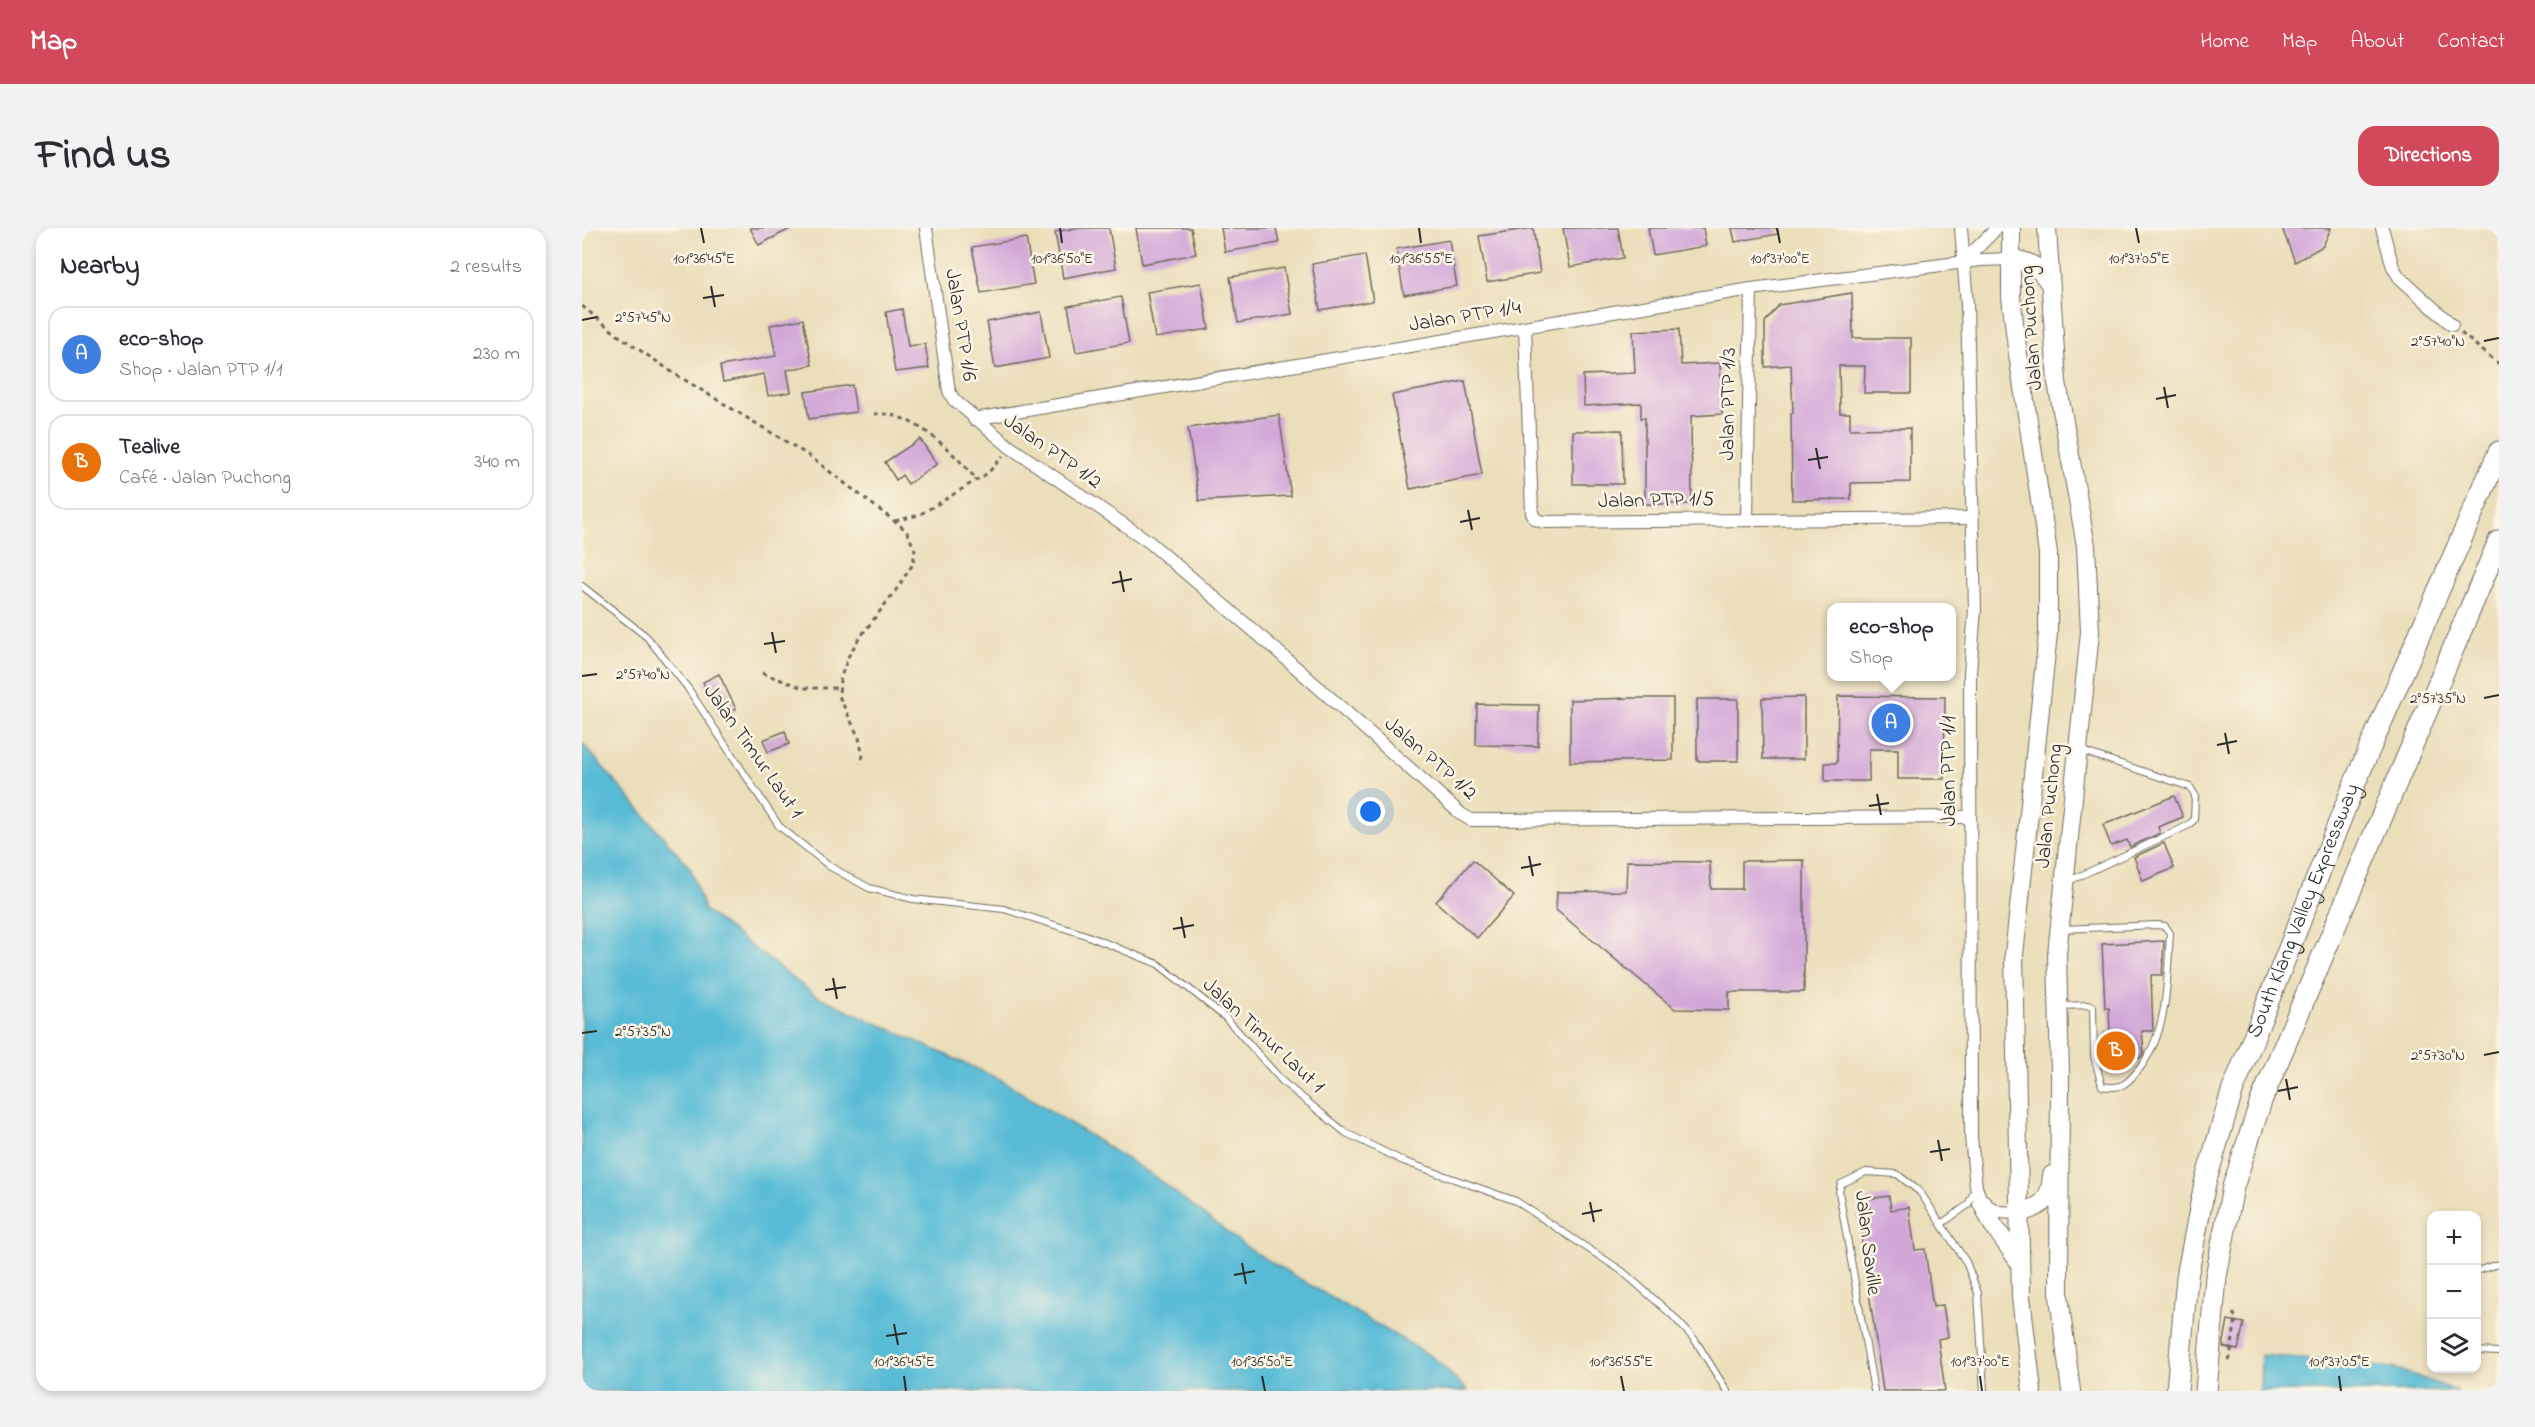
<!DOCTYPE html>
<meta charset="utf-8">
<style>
body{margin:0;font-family:"Indie Flower",sans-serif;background:#f2f2f3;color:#2b2b33}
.controls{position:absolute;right:18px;bottom:18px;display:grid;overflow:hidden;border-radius:12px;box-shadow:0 3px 9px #0003}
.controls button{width:54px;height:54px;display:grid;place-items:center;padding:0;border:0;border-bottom:2px solid #e1e1e2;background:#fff;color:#2b2b33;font:30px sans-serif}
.you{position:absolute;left:789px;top:584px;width:21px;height:21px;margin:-15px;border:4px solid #fff;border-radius:50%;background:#1a73e8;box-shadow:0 0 0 9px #1a73e833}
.badge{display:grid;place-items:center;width:39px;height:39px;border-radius:50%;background:#d1495b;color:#fff;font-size:20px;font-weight:700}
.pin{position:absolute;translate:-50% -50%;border:3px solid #fff;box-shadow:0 2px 6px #0006}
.popup{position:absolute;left:1245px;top:375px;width:129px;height:78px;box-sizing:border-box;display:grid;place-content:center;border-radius:12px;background:#fff;filter:drop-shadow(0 2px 4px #0005);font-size:20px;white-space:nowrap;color:#7c7c81}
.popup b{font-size:22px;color:#2b2b33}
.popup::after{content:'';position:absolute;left:50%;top:100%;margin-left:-12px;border:12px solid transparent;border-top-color:#fff}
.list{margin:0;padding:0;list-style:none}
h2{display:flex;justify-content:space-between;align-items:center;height:78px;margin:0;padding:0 24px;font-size:26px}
h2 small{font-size:20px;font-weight:400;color:#7c7c81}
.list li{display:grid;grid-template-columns:39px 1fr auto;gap:18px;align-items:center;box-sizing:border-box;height:96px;margin:0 12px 12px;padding:0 12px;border:2px solid #e1e1e2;border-radius:18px}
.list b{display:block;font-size:22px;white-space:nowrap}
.list p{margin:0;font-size:20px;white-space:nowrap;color:#7c7c81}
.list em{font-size:20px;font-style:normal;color:#7c7c81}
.icon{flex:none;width:33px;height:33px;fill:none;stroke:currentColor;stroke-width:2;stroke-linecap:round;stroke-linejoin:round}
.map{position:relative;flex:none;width:1917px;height:1163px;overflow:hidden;border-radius:18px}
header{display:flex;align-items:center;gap:36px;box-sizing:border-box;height:84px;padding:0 30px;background:#d1495b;color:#fff}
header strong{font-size:28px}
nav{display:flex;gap:33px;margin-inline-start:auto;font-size:21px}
.intro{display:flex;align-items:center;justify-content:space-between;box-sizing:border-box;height:144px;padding:0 36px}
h1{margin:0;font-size:42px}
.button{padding:15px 27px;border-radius:18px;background:#d1495b;color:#fff;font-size:21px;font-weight:700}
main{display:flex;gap:36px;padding:0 36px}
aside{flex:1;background:#fff;border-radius:18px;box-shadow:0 3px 9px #0003}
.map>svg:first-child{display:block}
.water{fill:#58bcd6;stroke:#427480;stroke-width:1.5}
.building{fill:#d2a8d8}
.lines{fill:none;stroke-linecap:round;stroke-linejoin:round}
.service-casing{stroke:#6e6a5d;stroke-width:8}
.minor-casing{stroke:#6e6a5d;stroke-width:14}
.primary-casing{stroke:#6e6a5d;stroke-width:20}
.motorway-casing{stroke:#6e6a5d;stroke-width:23}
.path{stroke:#6e6a5d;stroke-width:3;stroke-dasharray:4.5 4.5;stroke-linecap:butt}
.service{stroke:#fff;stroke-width:6}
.minor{stroke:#fff;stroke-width:12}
.primary{stroke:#fff;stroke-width:18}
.motorway{stroke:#fff;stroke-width:21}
.ticks{fill:none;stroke:#2b2b2b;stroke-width:2}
.labels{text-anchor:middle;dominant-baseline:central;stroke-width:5;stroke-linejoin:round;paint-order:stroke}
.street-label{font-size:21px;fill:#2b2b2b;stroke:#fcf5e5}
.ticks-label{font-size:15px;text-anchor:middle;fill:#2b2b2b;stroke:#fcf5e5;stroke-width:5;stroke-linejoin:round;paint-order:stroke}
</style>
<header>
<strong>Map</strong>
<nav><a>Home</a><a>Map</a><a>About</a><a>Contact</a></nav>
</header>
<div class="intro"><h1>Find us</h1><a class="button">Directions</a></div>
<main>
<aside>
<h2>Nearby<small>2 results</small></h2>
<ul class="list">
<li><span class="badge" style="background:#3f7fe0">A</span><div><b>eco-shop</b><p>Shop · Jalan PTP 1/1</p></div><em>230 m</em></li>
<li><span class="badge" style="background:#e8710a">B</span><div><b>Tealive</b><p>Café · Jalan Puchong</p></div><em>340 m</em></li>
</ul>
</aside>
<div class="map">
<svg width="1917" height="1163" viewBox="0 0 1917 1163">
<rect width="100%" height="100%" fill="#fcf5e5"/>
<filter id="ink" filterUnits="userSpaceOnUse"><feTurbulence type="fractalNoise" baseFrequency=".0167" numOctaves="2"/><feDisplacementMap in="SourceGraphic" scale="12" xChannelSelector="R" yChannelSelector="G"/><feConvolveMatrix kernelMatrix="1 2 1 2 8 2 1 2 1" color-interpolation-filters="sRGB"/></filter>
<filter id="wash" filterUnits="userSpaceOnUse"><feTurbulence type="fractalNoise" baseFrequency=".008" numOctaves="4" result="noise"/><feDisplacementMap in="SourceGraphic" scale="24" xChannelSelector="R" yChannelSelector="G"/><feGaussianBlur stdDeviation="1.35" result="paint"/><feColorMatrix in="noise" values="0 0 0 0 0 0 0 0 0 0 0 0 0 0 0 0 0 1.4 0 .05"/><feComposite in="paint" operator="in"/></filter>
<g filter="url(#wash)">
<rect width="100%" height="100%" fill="#ebdeba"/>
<g class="water">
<path d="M0 515 108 640 122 682 233 767 419 852 569 946 667 1021 852 1130 886 1163H0Z"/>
<path d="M1679 1127 1812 1140 1875 1163H1678Z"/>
</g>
<g id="blocks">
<g class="building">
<path d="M168 0H210L177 17Z"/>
<path d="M494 0H527L534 40 481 50 473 4Z"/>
<path d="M554 0H609L614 26 560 36Z"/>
<path d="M639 0H694L697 15 643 24Z"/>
<path d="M951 0 958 45 905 54 897 8Z"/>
<path d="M981 0H1036L1041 30 988 39Z"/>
<path d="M1066 0H1121L1124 18 1071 27Z"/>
<path d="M1150 0H1195L1196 6 1153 14Z"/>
<path d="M1700 0H1749L1741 18 1713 34Z"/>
<path d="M444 10 452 56 399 65 390 19Z"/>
<path d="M867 12 875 58 822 67 814 21Z"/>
<path d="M783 27 791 73 738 82 730 36Z"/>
<path d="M702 40 710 86 656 95 648 49Z"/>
<path d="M619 55 627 101 573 110 565 64Z"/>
<path d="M1270 65 1271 110H1329V165H1282L1283 138H1257L1258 185H1268V201L1328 200V254L1269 255V271L1210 272 1209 185H1211L1209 137 1183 139V94L1197 77Z"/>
<path d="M539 69 547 115 494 124 486 78Z"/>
<path d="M320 81 326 118 343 116 347 140 313 144 304 84Z"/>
<path d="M459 84 467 130 413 140 405 94Z"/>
<path d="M221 91 230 137 205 142 209 164 186 168 182 146 141 154 138 138 194 128 188 97Z"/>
<path d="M1097 101 1099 137 1138 135 1140 186 1109 188 1110 276H1063V190H1059V175L1002 178 1001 147 1053 145 1051 103Z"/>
<path d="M883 153 900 247 828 261 810 167Z"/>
<path d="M270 157 274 184 227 191 223 164Z"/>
<path d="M697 187 709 268 617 273 606 200Z"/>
<path d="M1040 202 1041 256H991V203Z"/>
<path d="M338 211 355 236 326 256 320 247 314 252 303 234Z"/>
<path d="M137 446 154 481 138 489 121 454Z"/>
<path d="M1256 468 1363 469 1362 551H1316V521H1287V553H1243V535H1255Z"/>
<path d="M1222 469V531H1181L1180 470Z"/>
<path d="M1049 470H1091V532L988 534V472Z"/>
<rect x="1115" y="471" width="41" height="62"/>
<path d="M895 476 957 477 956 518 894 517Z"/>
<path d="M203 503 207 516 186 524 181 512Z"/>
<path d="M1592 568 1601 589 1576 599 1578 605 1548 619 1545 612 1529 618 1521 597Z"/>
<path d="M1582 615 1592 640 1561 653 1552 629Z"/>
<path d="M891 632 932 668 895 710 854 674Z"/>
<path d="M1222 632V764H1147V782L1093 781 974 682 975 664 1044 663 1045 633 1128 634 1129 661H1160V633Z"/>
<path d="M1582 713 1580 747H1569L1571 803H1560L1562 825 1558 830 1524 832 1523 805H1528L1527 780H1523L1520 716Z"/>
<path d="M1307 968 1309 982 1327 979 1333 1022 1343 1021 1351 1079 1361 1077 1366 1109 1356 1111 1363 1163H1301L1276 986 1288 984 1286 971Z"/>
<path d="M1646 1092 1662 1095 1656 1122 1641 1119Z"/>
</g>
</g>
</g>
<g filter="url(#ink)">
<use href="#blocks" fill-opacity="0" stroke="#6e6a5d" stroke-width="1.5"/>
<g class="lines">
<g class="service-casing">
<g id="service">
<path d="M0 358 65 409 105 459 197 598 247 638 287 660 331 671 422 681 501 706 576 736 644 790 701 854 764 905 821 933 934 973 1040 1043 1090 1087 1113 1112 1145 1163"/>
<path d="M1485 654 1605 598 1612 592 1613 567 1608 559 1497 522"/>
<path d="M1479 778 1507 777 1511 779 1512 828 1520 858C1540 862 1546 855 1558 840 1587 802 1585 750 1588 705L1583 698 1576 697 1480 701"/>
<path d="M1359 996 1386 977 1393 961"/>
<path d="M1894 1043 1917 1036"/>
<path d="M1894 1123 1917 1124"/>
<path d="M1292 1163 1257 964 1259 956 1284 944 1315 946 1338 964 1384 1034 1396 1065 1402 1163"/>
</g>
</g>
<g class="minor-casing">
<g id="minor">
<path d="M344 0 367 163 372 172 428 219 566 313 692 420 879 586 889 592 1388 589"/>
<path d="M1379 0 1385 77 1393 381 1388 445 1389 909 1394 959 1400 975 1417 984 1436 985"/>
<path d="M1800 0 1811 39 1817 49 1870 97"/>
<path d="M1382 33 1415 0"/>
<path d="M943 99 950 285 953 291 961 294 1389 290"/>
<path d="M392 191 1169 61 1399 32 1430 31"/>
<path d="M1165 292 1169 61"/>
</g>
</g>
<g class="primary-casing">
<g id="primary">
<path d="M1429 0V69L1435 120 1466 325V405L1432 727 1439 1069 1450 1163"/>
<path d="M1465 0 1475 154 1504 318 1508 404 1475 726 1478 845 1477 1068 1489 1163"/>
<path d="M1430 31C1450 34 1457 39 1468 56"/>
<path d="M1400 975 1411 997 1438 1035"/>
<path d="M1436 985C1461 979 1468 973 1470 947"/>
</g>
</g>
<g class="motorway-casing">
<g id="motorway">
<path id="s1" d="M1595 1163 1605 1049 1623 955 1650 864 1774 552 1917 224"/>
<path d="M1624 1163 1634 1049 1651 959 1679 873 1917 313"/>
</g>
</g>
<g class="path">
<path d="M0 78 37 108 93 146 226 227 324 302 333 322 331 336 314 362 276 412 266 429 258 452 257 468 277 510 281 528 278 535"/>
<path d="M1879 105 1917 136"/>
<path d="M292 186C330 182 371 224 394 251"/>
<path d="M313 293 337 287 354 277 406 245 421 228"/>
<path d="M180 445 221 460H257"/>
<path d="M1645 1131 1648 1130 1654 1090 1650 1083"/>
</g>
<use href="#service" class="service"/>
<use href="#minor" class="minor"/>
<use href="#primary" class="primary"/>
<use href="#motorway" class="motorway"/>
</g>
</g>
<path class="ticks" d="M119 0 122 15M478 0 480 15M837 0 839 15M1195 0 1198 15M1554 0 1557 15M129 58 133 79M121 70 142 67M0 92 15 89M1902 113 1917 110M1582 159 1586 180M1574 171 1594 167M1234 220 1238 241M1226 232 1246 229M886 282 890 302M878 294 898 290M538 343 542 364M530 355 550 351M190 404 194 425M182 416 203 413M0 448 15 446M1902 470 1917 467M1643 505 1647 526M1635 517 1655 513M1295 566 1299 587M1287 578 1307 575M947 628 951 648M939 640 959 636M599 689 603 710M591 701 612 697M251 750 255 771M243 762 264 759M0 805 15 803M1902 827 1917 824M1704 851 1708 872M1696 863 1716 859M1356 912 1360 933M1348 924 1368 921M1008 974 1012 994M1000 986 1020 982M660 1035 664 1056M652 1047 673 1043M312 1096 316 1117M304 1108 325 1105M322 1148 324 1163M680 1148 683 1163M1039 1148 1042 1163M1398 1148 1400 1163M1757 1148 1759 1163"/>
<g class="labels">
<g class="street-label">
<text transform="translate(883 89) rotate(-9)">Jalan PTP 1/4</text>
<text transform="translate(378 97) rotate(81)">Jalan PTP 1/6</text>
<text transform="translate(1450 100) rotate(-94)">Jalan Puchong</text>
<text transform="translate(1147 176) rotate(-89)">Jalan PTP 1/3</text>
<text transform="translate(470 224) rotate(35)">Jalan PTP 1/2</text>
<text transform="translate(1074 273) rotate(-1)">Jalan PTP 1/5</text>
<text transform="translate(171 524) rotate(55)">Jalan Timur Laut 1</text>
<text transform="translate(848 531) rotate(41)">Jalan PTP 1/2</text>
<text transform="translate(1368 543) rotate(-90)">Jalan PTP 1/1</text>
<text transform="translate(1468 578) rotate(-84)">Jalan Puchong</text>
<text stroke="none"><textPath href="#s1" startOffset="500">South Klang Valley Expressway</textPath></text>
<text transform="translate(681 808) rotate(43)">Jalan Timur Laut 1</text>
<text transform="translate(1285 1015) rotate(83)">Jalan Saville</text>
</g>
</g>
<g class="ticks-label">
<text x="122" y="35">101°36'45"E</text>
<text x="480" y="35">101°36'50"E</text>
<text x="839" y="35">101°36'55"E</text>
<text x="1198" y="35">101°37'00"E</text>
<text x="1557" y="35">101°37'05"E</text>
<text x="61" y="94">2°57'45"N</text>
<text x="1856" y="118">2°57'40"N</text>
<text x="61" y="451">2°57'40"N</text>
<text x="1856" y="475">2°57'35"N</text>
<text x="61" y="808">2°57'35"N</text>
<text x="1856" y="832">2°57'30"N</text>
<text x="322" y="1138">101°36'45"E</text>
<text x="680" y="1138">101°36'50"E</text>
<text x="1039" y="1138">101°36'55"E</text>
<text x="1398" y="1138">101°37'00"E</text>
<text x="1757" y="1138">101°37'05"E</text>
</g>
</svg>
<div class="controls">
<button>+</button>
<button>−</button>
<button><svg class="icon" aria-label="layers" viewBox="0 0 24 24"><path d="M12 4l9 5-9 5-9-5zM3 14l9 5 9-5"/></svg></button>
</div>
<div class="you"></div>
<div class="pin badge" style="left:1309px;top:495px;background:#3f7fe0">A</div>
<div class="popup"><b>eco-shop</b>Shop</div>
<div class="pin badge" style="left:1534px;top:823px;background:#e8710a">B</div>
</div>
</main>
